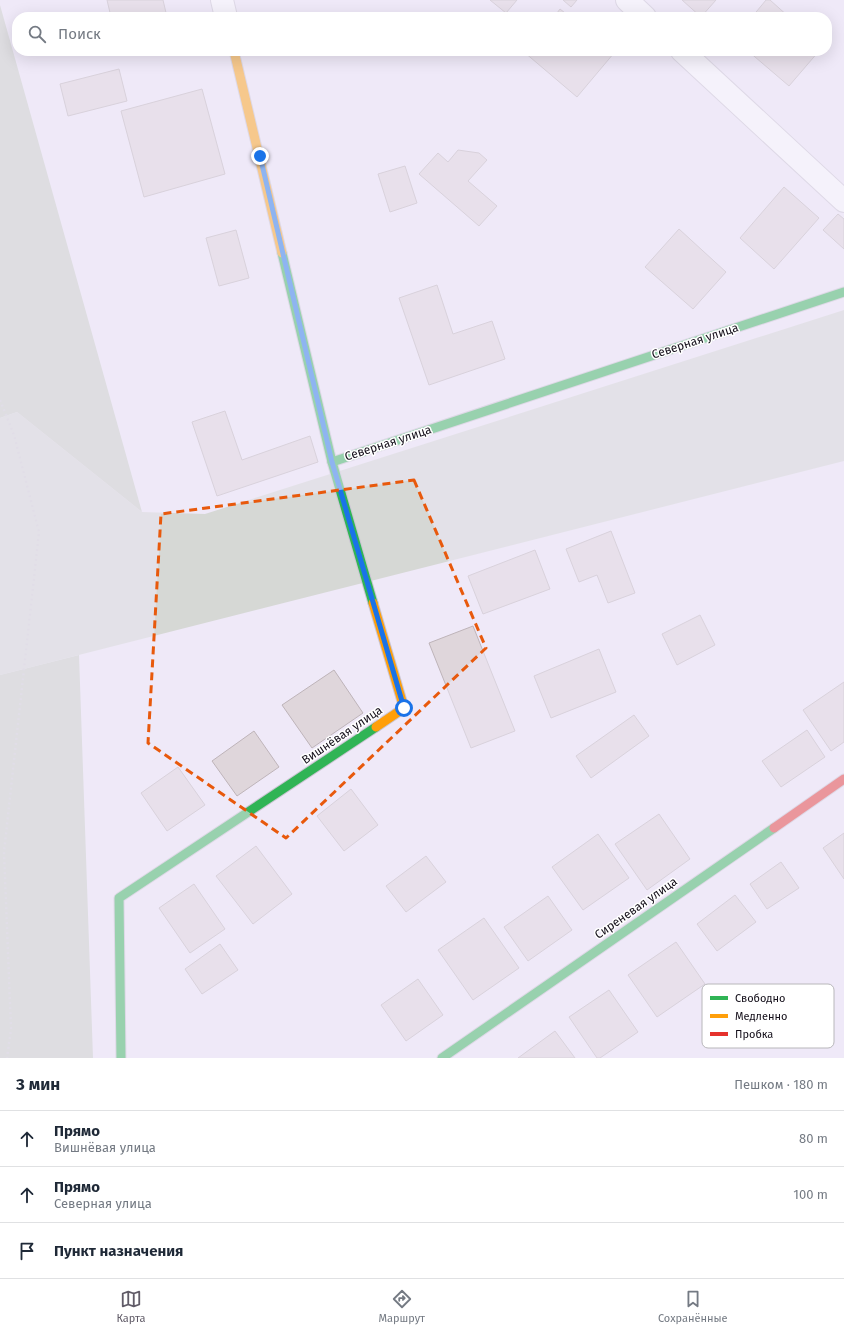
<!DOCTYPE html>
<html lang="ru">
<meta charset="utf-8">
<style>
body{margin:0;font-family:"Fira Sans",sans-serif;background:#f2f2f3;color:#1f2937}
.stop{position:absolute;width:12px;height:12px;margin:-9px;border:3px solid #1a73e8;border-radius:50%;background:#fff}
.stop.end{background:#1a73e8;border-color:#fff;box-shadow:0 1px 4px #0008}
.list{margin:0;padding:0;list-style:none}
h2{display:flex;justify-content:space-between;align-items:center;height:52px;margin:0;padding:0 16px;font-size:17px}
h2 small{font-size:13px;font-weight:400;color:#747a83}
.list li{display:grid;grid-template-columns:26px 1fr auto;gap:12px;align-items:center;box-sizing:border-box;height:56px;padding:0 16px;border-top:1px solid #e0e1e3}
.list b{display:block;font-size:15px;white-space:nowrap}
.list p{margin:0;font-size:13px;white-space:nowrap;color:#747a83}
.list em{font-size:13px;font-style:normal;color:#747a83}
.icon{flex:none;width:22px;height:22px;fill:none;stroke:currentColor;stroke-width:2;stroke-linecap:round;stroke-linejoin:round}
.map{position:relative;flex:none;width:844px;height:1058px;overflow:hidden}
.search{position:absolute;background:#fff;box-shadow:0 4px 16px #0002;left:12px;right:12px;top:12px;height:44px;display:flex;align-items:center;gap:10px;box-sizing:border-box;padding:0 14px;border-radius:16px;color:#747a83;font-size:15px}
.sheet{height:220px;background:#fff}
nav{display:flex;justify-content:space-around;align-items:center;box-sizing:border-box;height:56px;border-top:1px solid #e0e1e3;background:#fff;font-size:11px;color:#747a83}
nav a{display:grid;justify-items:center;gap:2px}
nav .on{color:#605b67}
.map>svg:first-child{display:block}
.green{fill:#d6d8d5}
.forest{fill:#c9cfc5}
.building{fill:#dfd6db;stroke:#beb4b9}
.lines{fill:none;stroke-linecap:round;stroke-linejoin:round}
.street-casing{stroke:#cac5d2;stroke-width:24}
.fast-casing{stroke:#cac5d2;stroke-width:11}
.slow-casing{stroke:#cac5d2;stroke-width:11}
.jam-casing{stroke:#cac5d2;stroke-width:11}
.path{stroke:#d0cfd3;stroke-width:2.5;stroke-dasharray:2 3;stroke-linecap:butt}
.street{stroke:#fdfcfe;stroke-width:22}
.fast{stroke:#30b455;stroke-width:9}
.slow{stroke:#ff9f0a;stroke-width:9}
.jam{stroke:#e5322d;stroke-width:9}
.route{stroke:#1a73e8;stroke-width:5}
.marked{fill:none;stroke:#e8590c;stroke-width:3;stroke-dasharray:8 5;stroke-linejoin:round}
.labels{text-anchor:middle;dominant-baseline:central;stroke-width:3;stroke-linejoin:round;paint-order:stroke}
.street-label{font-size:12px;fill:#130e19;stroke:#fff}
.key{fill:#fff;stroke:#b8b7ba;stroke-width:1}
.key-label{font-size:11px;fill:#130e19}
</style>
<div class="map">
<svg width="844" height="1058" viewBox="0 0 844 1058">
<rect width="100%" height="100%" fill="#efe9f8"/>
<path class="green" d="M844 310V461L0 675V418L17 412 142 512 205 514Z"/>
<g class="forest">
<path d="M0 5 142 512 17 412 0 418Z"/>
<path d="M79 655 93 1058H0V675Z"/>
</g>
<g class="building">
<path d="M107 0H163L167 17H111Z"/>
<path d="M490 0H517L506 13Z"/>
<path d="M563 0H577L571 7Z"/>
<path d="M682 0H716L701 17Z"/>
<path d="M766 0H770L789 17H752Z"/>
<path d="M560 9 570 17H554Z"/>
<path d="M525 51H611L614 53 577 97 524 52Z"/>
<path d="M748 51H819L789 86Z"/>
<path d="M119 69 127 101 68 116 60 84Z"/>
<path d="M202 89 225 174 144 197 121 111Z"/>
<path d="M458 150 479 153 487 160 468 181 497 206 479 226 419 174 438 153 448 162Z"/>
<path d="M405 166 417 203 390 212 378 174Z"/>
<path d="M784 187 819 218 774 269 740 238Z"/>
<path d="M838 214 844 219V249L823 230Z"/>
<path d="M679 229 726 272 693 309 645 267Z"/>
<path d="M236 230 249 278 219 286 206 238Z"/>
<path d="M437 285 453 334 492 321 505 359 429 385 399 298Z"/>
<path d="M225 411 242 460 310 436 318 462 217 496 192 422Z"/>
<path d="M611 531 635 593 608 603 597 575 579 582 566 549Z"/>
<path d="M535 550 550 589 483 614 468 576Z"/>
<path d="M700 615 715 645 677 665 662 634Z"/>
<path d="M473 626 515 731 471 748 429 643Z"/>
<path d="M599 649 616 692 551 718 534 676Z"/>
<path d="M334 670 363 713 312 748 282 705Z"/>
<path d="M844 682V742L831 751 803 710Z"/>
<path d="M634 715 649 736 591 778 576 756Z"/>
<path d="M807 730 825 757 781 787 762 761Z"/>
<path d="M254 731 279 767 237 796 212 761Z"/>
<path d="M178 767 205 805 167 831 141 793Z"/>
<path d="M351 789 378 825 344 851 317 816Z"/>
<path d="M659 814 690 859 647 890 615 844Z"/>
<path d="M844 833V879L823 848Z"/>
<path d="M598 834 629 878 583 910 552 867Z"/>
<path d="M256 846 292 894 253 924 216 876Z"/>
<path d="M426 856 446 882 406 912 386 886Z"/>
<path d="M781 862 799 888 767 909 750 884Z"/>
<path d="M194 884 225 929 190 953 159 908Z"/>
<path d="M735 895 756 922 717 951 697 924Z"/>
<path d="M548 896 572 930 528 961 504 927Z"/>
<path d="M484 918 519 968 473 1000 438 950Z"/>
<path d="M676 942 705 984 657 1017 628 975Z"/>
<path d="M220 944 238 970 202 994 185 969Z"/>
<path d="M418 979 443 1015 406 1041 381 1005Z"/>
<path d="M609 990 638 1032 600 1058H597L569 1017Z"/>
<path d="M555 1031 575 1058H518Z"/>
</g>
<g class="lines">
<g class="street-casing">
<g id="street">
<path d="M222 0 226 17"/>
<path d="M627 0 645 17"/>
<path d="M682 51 844 201"/>
</g>
</g>
<g class="fast-casing">
<g id="fast">
<path d="M282 253 332 462 373 603"/>
<path d="M332 462 844 292"/>
<path d="M121 1058 119 898 376 727"/>
<path d="M442 1058 774 828"/>
</g>
</g>
<g class="slow-casing">
<g id="slow">
<path d="M234 51 282 253"/>
<path d="M373 603 404 708 376 727"/>
</g>
</g>
<g class="jam-casing">
<path id="jam" d="M774 828 844 779"/>
</g>
<path class="path" d="M0 400 14 435 39 532 4 852 11 1029 7 1058"/>
<use href="#street" class="street"/>
<use href="#fast" class="fast"/>
<use href="#slow" class="slow"/>
<use href="#jam" class="jam"/>
</g>
<g class="lines">
<path class="route" d="M260 156 332 462 404 708"/>
</g>
<path d="M0 0H844V1058H0ZM414 480 486 648 286 838 148 743 161 514Z" fill="#efe9f8" fill-opacity=".55" fill-rule="evenodd"/>
<path class="marked" d="M414 480 486 648 286 838 148 743 161 514Z"/>
<g class="labels">
<g class="street-label">
<text transform="translate(695 341) rotate(-18)">Северная улица</text>
<text transform="translate(388 443) rotate(-18)">Северная улица</text>
<text transform="translate(342 735) rotate(-34)">Вишнёвая улица</text>
<text transform="translate(636 908) rotate(-35)">Сиреневая улица</text>
</g>
</g>
<rect x="702" y="984" width="132" height="64" rx="6" class="key"/>
<rect x="710" y="996" width="18" height="4" fill="#30b455"/>
<rect x="710" y="1014" width="18" height="4" fill="#ff9f0a"/>
<rect x="710" y="1032" width="18" height="4" fill="#e5322d"/>
<g class="key-label">
<text x="735" y="1002">Свободно</text>
<text x="735" y="1020">Медленно</text>
<text x="735" y="1038">Пробка</text>
</g>
</svg>
<div class="stop" style="left:404px;top:708px"></div>
<div class="stop end" style="left:260px;top:156px"></div>
<div class="search"><svg class="icon" aria-label="search" viewBox="0 0 24 24"><circle cx="10" cy="10" r="6"/><path d="M15 15l6 6"/></svg>Поиск</div>
</div>
<section class="sheet">
<h2>3 мин<small>Пешком · 180 m</small></h2>
<ul class="list">
<li><svg class="icon" aria-label="ahead" viewBox="0 0 24 24"><path d="M12 20V5M6 11l6-6 6 6"/></svg><div><b>Прямо</b><p>Вишнёвая улица</p></div><em>80 m</em></li>
<li><svg class="icon" aria-label="ahead" viewBox="0 0 24 24"><path d="M12 20V5M6 11l6-6 6 6"/></svg><div><b>Прямо</b><p>Северная улица</p></div><em>100 m</em></li>
<li><svg class="icon" aria-label="arrive" viewBox="0 0 24 24"><path d="M6 21V4h12l-3 4 3 4H6"/></svg><div><b>Пункт назначения</b></div></li>
</ul>
</section>
<nav>
<a class="on"><svg class="icon" aria-label="map" viewBox="0 0 24 24"><path d="M3 6l6-2 6 2 6-2v14l-6 2-6-2-6 2zM9 4v14M15 6v14"/></svg>Карта</a>
<a><svg class="icon" aria-label="directions" viewBox="0 0 24 24"><path d="M12 3l9 9-9 9-9-9zM9 14v-3h6M13 9l2 2-2 2"/></svg>Маршрут</a>
<a><svg class="icon" aria-label="saved" viewBox="0 0 24 24"><path d="M7 4h10v16l-5-4-5 4z"/></svg>Сохранённые</a>
</nav>
